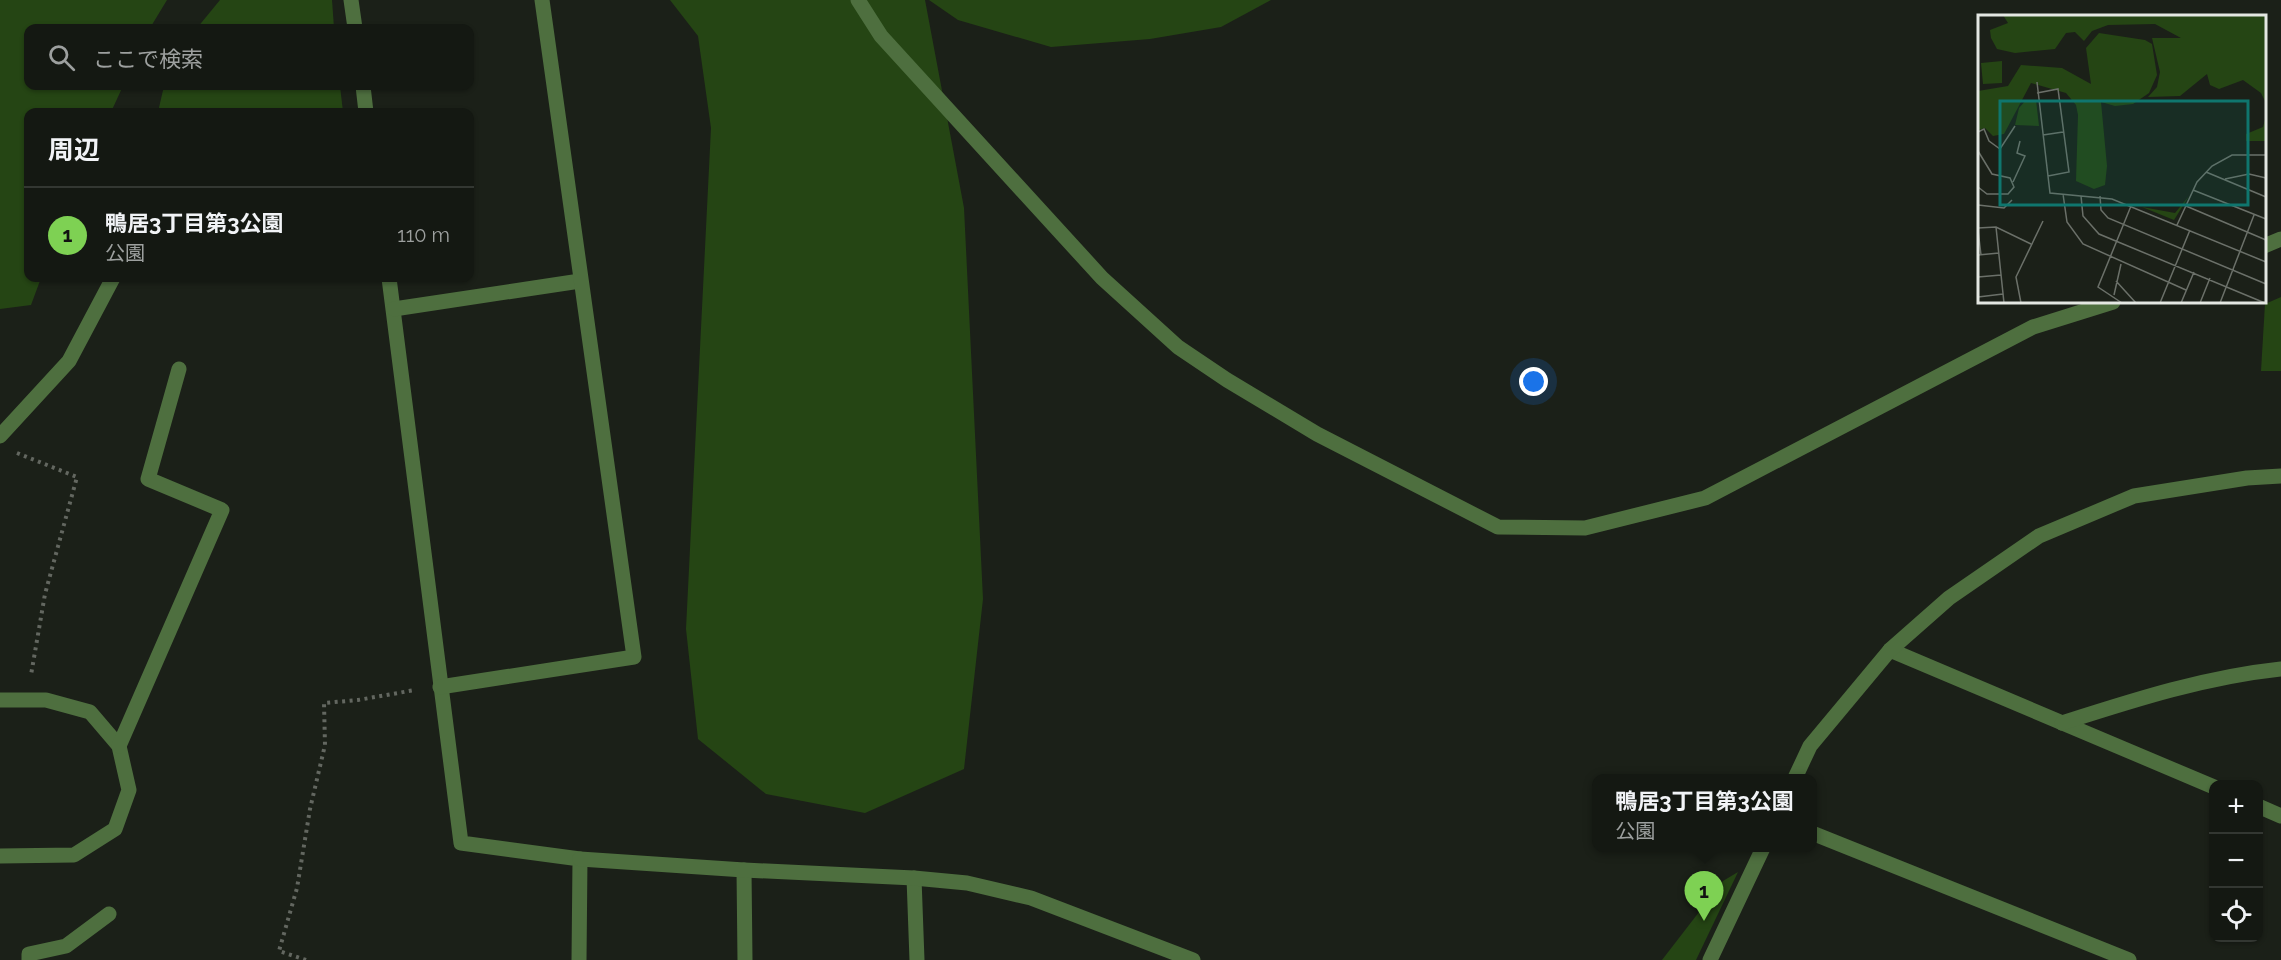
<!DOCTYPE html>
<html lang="ja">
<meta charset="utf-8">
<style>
body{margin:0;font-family:Raleway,"Noto Sans JP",sans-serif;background:#1d211b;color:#f1f3f6}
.controls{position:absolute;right:18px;bottom:18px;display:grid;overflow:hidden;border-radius:12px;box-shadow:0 2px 4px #0004}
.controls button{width:54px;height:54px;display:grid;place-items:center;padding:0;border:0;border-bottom:2px solid #333732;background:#141812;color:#f1f3f6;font:30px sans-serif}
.you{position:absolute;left:1534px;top:382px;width:21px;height:21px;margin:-15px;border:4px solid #fff;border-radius:50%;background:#1a73e8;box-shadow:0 0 0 9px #1a73e833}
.badge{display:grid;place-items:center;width:39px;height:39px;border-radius:50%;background:#7ed153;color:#111;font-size:20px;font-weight:700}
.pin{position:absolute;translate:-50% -50px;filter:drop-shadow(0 2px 3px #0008)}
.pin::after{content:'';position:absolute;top:32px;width:21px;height:18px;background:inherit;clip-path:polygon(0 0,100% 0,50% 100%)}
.popup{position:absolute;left:1592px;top:774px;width:225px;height:78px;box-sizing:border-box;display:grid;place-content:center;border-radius:12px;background:#141812;filter:drop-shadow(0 2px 4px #0005);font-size:20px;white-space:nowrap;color:#9da09f}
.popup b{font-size:22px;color:#f1f3f6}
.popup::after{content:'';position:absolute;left:50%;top:100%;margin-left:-12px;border:12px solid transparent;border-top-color:#141812}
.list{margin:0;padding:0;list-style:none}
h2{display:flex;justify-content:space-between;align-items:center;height:78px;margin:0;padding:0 24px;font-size:26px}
h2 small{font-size:20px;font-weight:400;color:#9da09f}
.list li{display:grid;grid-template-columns:39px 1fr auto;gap:18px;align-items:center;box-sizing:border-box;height:96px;padding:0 24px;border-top:2px solid #333732}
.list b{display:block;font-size:22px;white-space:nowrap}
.list p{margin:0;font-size:20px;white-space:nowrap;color:#9da09f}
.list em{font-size:20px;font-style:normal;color:#9da09f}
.icon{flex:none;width:33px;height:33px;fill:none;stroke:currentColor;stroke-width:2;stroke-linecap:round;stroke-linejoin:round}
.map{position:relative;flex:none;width:2281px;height:960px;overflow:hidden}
.search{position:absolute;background:#141812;box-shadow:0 2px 4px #0004;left:24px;top:24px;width:450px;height:66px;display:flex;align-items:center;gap:15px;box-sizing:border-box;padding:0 21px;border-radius:12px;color:#9da09f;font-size:22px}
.panel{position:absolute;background:#141812;box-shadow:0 2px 4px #0004;left:24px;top:108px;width:450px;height:174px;border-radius:12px}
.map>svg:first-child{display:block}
.green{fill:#254514}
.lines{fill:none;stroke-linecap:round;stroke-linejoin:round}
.path{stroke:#636760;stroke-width:4;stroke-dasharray:3 4.5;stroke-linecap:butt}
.service{stroke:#4e6f3f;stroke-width:15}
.minor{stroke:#4e6f3f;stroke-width:15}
.tertiary{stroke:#4e6f3f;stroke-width:15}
.inset-road{fill:none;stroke:#6b7069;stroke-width:1.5}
.view{fill:#0f766e;fill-opacity:0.15;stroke:#0f766e;stroke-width:3}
.inset-edge{fill:none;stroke:#e4e7e2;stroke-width:3}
</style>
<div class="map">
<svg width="2281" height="960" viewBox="0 0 2281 960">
<rect width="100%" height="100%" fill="#1b2018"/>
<g class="green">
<path d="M0 0H167L150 28H28V86H123L111 112H28V278H41L31 305 0 309Z"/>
<path d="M220 0H332L334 28H197Z"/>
<path d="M670 0H925L964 208 983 599 964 769 865 813 766 794 698 739 686 629 711 128 698 36Z"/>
<path d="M929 0H1271L1221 27 1150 39 1051 47 958 20Z"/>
<path d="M164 86H340L343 112H158Z"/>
<path d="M2281 297V371H2261L2265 304Z"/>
<path d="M1738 872 1696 960H1662L1723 881Z"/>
</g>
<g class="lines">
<g class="path">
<path d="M17 453 77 477 45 594 31 675"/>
<path d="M306 960 279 951 297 888 310 809 325 745 324 703 358 700 415 690"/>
</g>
<g class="service">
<path d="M858 0 881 36 1102 278 1178 347 1227 380 1317 434 1498 527 1585 528 1705 498 2033 327 2113 302"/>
<path d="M2264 246 2281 239"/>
</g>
<g class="minor">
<path d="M351 0 355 28"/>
<path d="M363 86 366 112"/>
<path d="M389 278 461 843 580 859 579 960"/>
<path d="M394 309 580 281"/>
<path d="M0 436 69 361 113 278"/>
<path d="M1890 650 2214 787"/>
<path d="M440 687 634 657 542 0"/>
<path d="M0 700H46L90 712 119 746 129 790 115 829 74 855 0 856"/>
<path d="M2062 723C2134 700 2205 677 2281 669"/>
<path d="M119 746 222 510 148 479 179 369"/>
<path d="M1795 778 1810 746 1890 650 1949 598 2039 536 2134 496 2247 478 2281 476"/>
<path d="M2258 806 2281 816"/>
<path d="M1812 833 2129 960"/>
<path d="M744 870 745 960"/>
<path d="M914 878 917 960"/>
<path d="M29 960V954L66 946 109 914"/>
<path d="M1710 960 1763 848"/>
</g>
<path class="tertiary" d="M580 859 744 870 914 878 967 883 1031 898 1193 960"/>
</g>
<g transform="translate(1978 15)">
<rect width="288" height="288" fill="#1b2018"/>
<path d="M25 0H288V88L283 78 265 65 241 74 232 70 229 59 202 81 170 82 179 72 182 57 174 23H203L177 9 130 10 114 16 106 26 97 17 88 18 77 34 37 38 19 34 13 23 12 15 30 8ZM121 18 167 25 174 29 179 60 171 78 155 89 137 91 123 87 129 151 127 170 116 174 98 166 100 100 98 90 88 78 53 68 26 119 15 121 7 113 0 115V76L30 71 43 50 84 53 113 69 108 33ZM24 46V68L5 69 3 48ZM48 85H58L61 111 37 110 41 93ZM288 101V126H268V119L285 112ZM211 181 196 205 164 192 197 198Z" fill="#254514"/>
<path class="inset-road" d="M59 67 72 178 134 184 288 247M59 78 80 74 91 157 70 161M0 117 6 114 11 126 22 134 37 111M65 120 85 117M0 136 14 159 32 163 36 172 30 179H9L0 172M228 157 288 182M247 164 271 159 288 163M35 167 47 141 39 138 42 126M215 175 288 204M85 179 89 207 105 229 208 275M103 181 105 201 121 219 287 288M122 181 123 195 130 203 288 269M0 190 26 193 34 185M208 191 288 225M199 210 219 167 234 151 254 140H288M18 212 26 288M0 213 18 212 53 229M0 215 3 240M0 240 21 238M0 262 23 260M138 266 158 288M136 280 143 249M0 282 25 279M43 288 38 262 65 206M144 288 120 272 153 191M182 288 212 215M203 288 216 257M222 288 232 263M242 288 276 200"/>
<path class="view" d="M22 86H270V190H22Z"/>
<rect width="288" height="288" class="inset-edge"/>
</g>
</svg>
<div class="controls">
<button>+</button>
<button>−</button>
<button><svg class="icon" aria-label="locate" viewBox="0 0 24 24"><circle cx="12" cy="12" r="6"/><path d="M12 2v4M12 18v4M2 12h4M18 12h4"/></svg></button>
</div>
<div class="you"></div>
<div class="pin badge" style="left:1704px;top:921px">1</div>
<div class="popup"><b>鴨居3丁目第3公園</b>公園</div>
<div class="search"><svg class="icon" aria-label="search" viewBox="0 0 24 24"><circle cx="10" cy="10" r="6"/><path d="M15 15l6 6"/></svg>ここで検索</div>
<section class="panel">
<h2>周辺<small></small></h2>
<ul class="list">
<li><span class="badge">1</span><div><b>鴨居3丁目第3公園</b><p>公園</p></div><em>110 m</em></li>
</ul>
</section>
</div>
